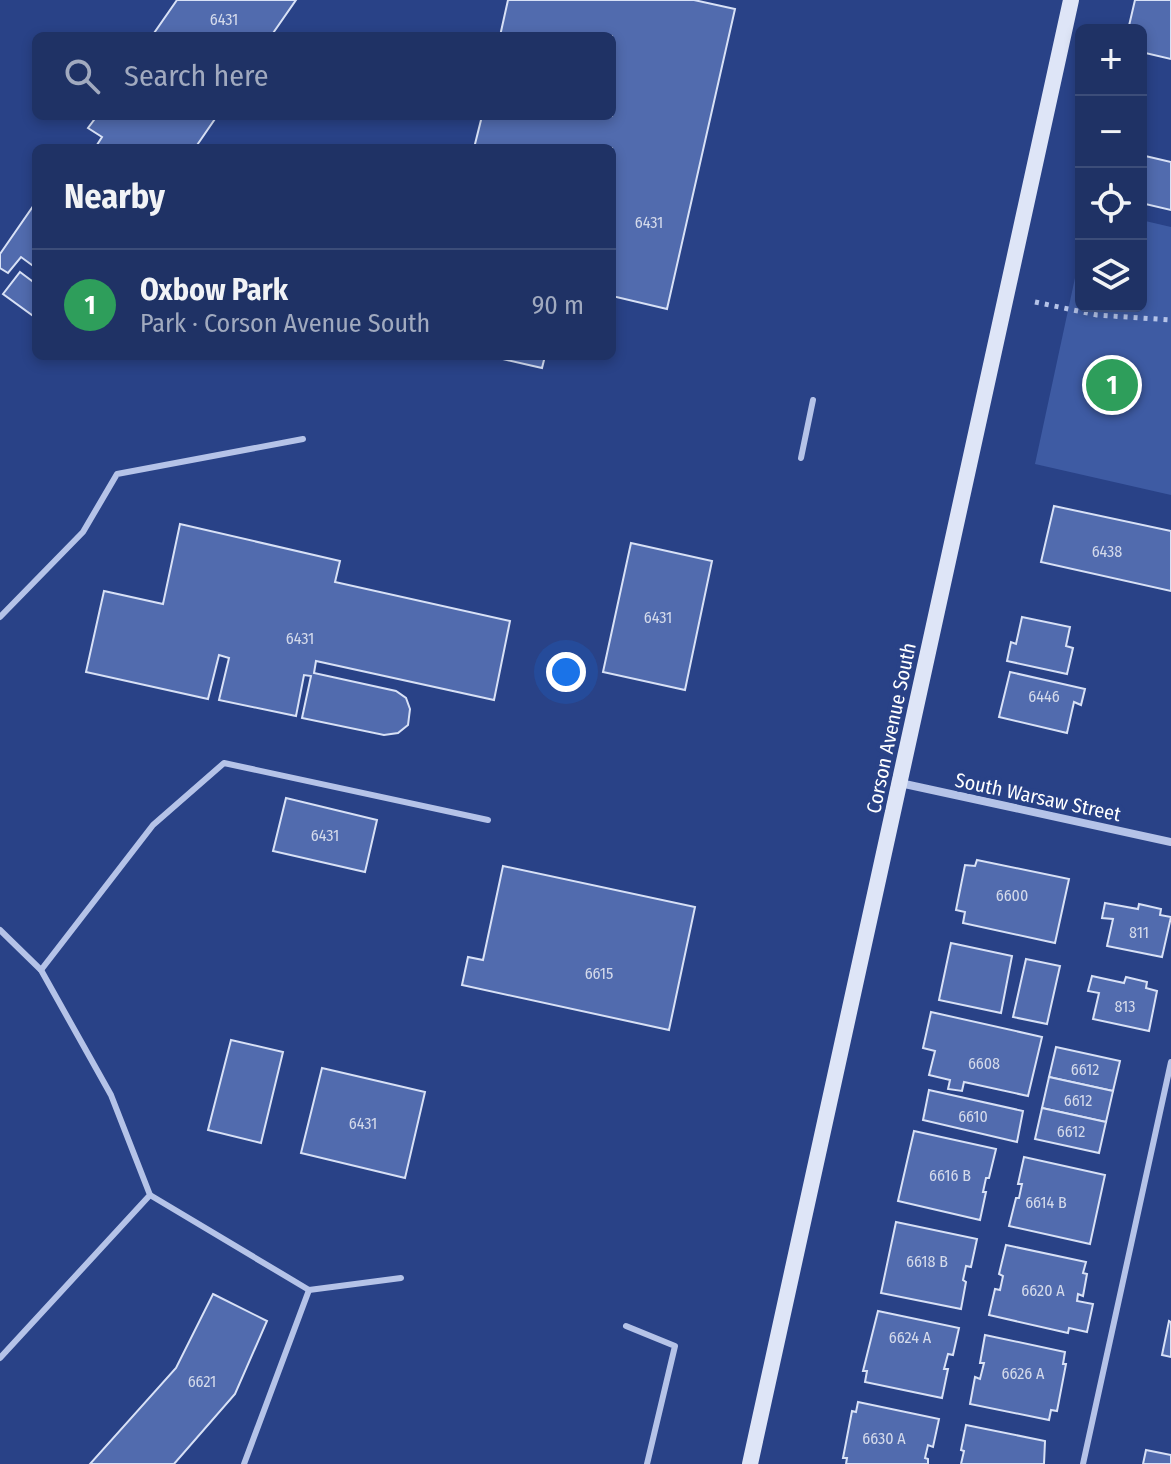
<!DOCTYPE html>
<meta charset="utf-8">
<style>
body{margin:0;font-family:"Fira Sans Condensed",sans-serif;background:#2c3e6e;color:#f1f3f6}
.controls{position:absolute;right:24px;top:24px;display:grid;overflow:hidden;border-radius:12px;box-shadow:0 4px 12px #0003}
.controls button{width:72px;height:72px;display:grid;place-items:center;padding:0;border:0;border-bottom:2px solid #3c4d79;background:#1f3265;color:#f1f3f6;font:40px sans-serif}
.you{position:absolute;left:566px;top:672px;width:28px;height:28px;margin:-20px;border:6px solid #fff;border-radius:50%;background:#1a73e8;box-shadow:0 0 0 12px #1a73e833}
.badge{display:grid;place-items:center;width:52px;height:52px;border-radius:50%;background:#efe17b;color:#fff;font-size:26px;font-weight:700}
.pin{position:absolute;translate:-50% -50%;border:4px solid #fff;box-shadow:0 2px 8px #0006}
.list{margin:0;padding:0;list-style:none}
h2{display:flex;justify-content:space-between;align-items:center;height:104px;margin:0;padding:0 32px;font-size:34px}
h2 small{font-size:26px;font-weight:400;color:#a1aabf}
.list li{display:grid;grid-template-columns:52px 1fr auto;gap:24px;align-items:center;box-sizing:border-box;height:112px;padding:0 32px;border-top:2px solid #3c4d79}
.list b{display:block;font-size:30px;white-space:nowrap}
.list p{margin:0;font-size:26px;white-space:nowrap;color:#a1aabf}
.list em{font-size:26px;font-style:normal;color:#a1aabf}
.icon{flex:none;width:44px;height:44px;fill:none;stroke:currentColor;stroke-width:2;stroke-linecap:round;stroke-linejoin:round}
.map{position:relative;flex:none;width:1171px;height:1464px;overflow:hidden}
.search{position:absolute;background:#1f3265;box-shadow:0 4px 12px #0003;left:32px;top:32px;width:584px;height:88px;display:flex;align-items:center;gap:20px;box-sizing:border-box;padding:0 28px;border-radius:12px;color:#a1aabf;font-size:30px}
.panel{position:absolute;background:#1f3265;box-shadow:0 4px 12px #0003;left:32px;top:144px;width:584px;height:216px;border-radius:12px}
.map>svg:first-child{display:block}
.green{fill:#3e5ba3}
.building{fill:#516bae;stroke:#d8e1f6;stroke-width:2}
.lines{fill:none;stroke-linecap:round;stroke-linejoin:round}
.path{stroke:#b5c3e8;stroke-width:5;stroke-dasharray:4 6;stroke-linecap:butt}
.lane{stroke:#b5c3e8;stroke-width:6}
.street{stroke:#b5c3e8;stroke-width:8}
.secondary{stroke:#dee5f7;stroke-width:16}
.labels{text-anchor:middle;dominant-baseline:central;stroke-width:8;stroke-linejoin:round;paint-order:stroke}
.number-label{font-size:16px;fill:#d4daeb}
.street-label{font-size:20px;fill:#fff;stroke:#294287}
</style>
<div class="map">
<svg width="1171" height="1464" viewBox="0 0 1171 1464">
<rect width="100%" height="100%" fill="#294287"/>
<path class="green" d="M1141 220 1171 227V495L1035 464 1081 250V306H1141Z"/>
<g class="building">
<path d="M177 0H296L271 36H152Z"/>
<path d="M508 0H694L735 9 667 309 612 296V148H474L482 116H612V36H500Z"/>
<path d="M1135 0H1171V59L1141 52V30H1128Z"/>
<path d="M97 116H217L195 148H95L102 137 88 128Z"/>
<path d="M1141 155 1171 162V210L1141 203Z"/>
<path d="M36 202V268L21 257 8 273 0 268V254Z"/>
<path d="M20 272 36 284V318L3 294Z"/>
<path d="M490 356H545L542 368Z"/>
<path d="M1054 506 1171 531V591L1041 562Z"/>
<path d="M180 524 340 561 335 582 510 621 494 700 316 661 314 673 396 691 406 698 410 709 408 725 398 733 384 735 302 718 311 676 304 675 296 716 219 700 229 658 219 655 208 699 86 672 104 591 163 604Z"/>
<path d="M631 543 712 561 685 690 603 672Z"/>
<path d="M1022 617 1070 627 1066 646 1073 648 1067 674 1007 661 1011 642 1016 644Z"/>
<path d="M1010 672 1085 689 1081 705 1074 702 1067 733 999 717Z"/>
<path d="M286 798 377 820 365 872 273 851Z"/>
<path d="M977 860 1069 879 1055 943 963 923 965 912 956 910 965 865 975 866Z"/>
<path d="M503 866 695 907 669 1030 462 985 468 957 483 960Z"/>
<path d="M1105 903 1138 909 1139 904 1161 909 1160 915 1171 917 1162 957 1107 946 1113 919 1102 918Z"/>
<path d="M951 943 1012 956 1001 1013 939 1000Z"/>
<path d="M1026 959 1060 966 1047 1024 1013 1017Z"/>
<path d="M1092 976 1124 983 1126 977 1147 982 1146 988 1157 991 1149 1031 1093 1019 1099 993 1088 991Z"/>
<path d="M931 1012 1042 1037 1028 1096 964 1082 962 1091 948 1089 950 1080 929 1075 935 1051 923 1048Z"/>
<path d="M231 1040 283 1052 261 1143 208 1130Z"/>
<path d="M1056 1047 1120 1061 1113 1091 1049 1077Z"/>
<path d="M322 1068 425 1092 405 1178 301 1153Z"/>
<path d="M1049 1077 1113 1091 1106 1122 1042 1108Z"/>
<path d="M929 1090 1023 1111 1017 1142 923 1120Z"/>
<path d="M1042 1108 1106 1122 1099 1153 1035 1139Z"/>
<path d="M914 1131 996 1149 989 1178H986L983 1192H986L980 1220 898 1201Z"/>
<path d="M1024 1157 1105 1175 1090 1244 1009 1226 1016 1198H1019L1022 1184H1018Z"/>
<path d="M896 1222 977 1239 971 1267 966 1266 963 1280 966 1282 961 1309 881 1293Z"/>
<path d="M1006 1245 1086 1262 1083 1273 1087 1274 1083 1296 1078 1294 1077 1301 1093 1304 1087 1332 1069 1328 1068 1333 989 1315 995 1289 1000 1290 1003 1276 999 1274Z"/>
<path d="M213 1294 267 1321 235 1394 174 1464H90L176 1368Z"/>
<path d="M878 1311 959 1328 953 1355 948 1354 944 1369H948L942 1398 865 1382 867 1371H863Z"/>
<path d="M1169 1321 1171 1322V1357L1162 1355Z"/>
<path d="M985 1335 1065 1352 1063 1364H1066L1057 1411 1051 1410 1049 1420 970 1404 975 1377 980 1379 984 1363H980Z"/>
<path d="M858 1402 939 1419 933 1447 928 1445 925 1458 928 1459V1464H846L847 1458H843L852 1411 856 1412Z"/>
<path d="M966 1425 1045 1441 1044 1464H961L964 1451 961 1450Z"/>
<path d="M1146 1450 1171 1455V1464H1143Z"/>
</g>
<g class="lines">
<path class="path" d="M1035 302 1097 315 1171 320"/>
<g class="lane">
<path d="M801 458 813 400"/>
<path d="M0 617 83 532 117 474 303 439"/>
<path d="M0 930 41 970 111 1095 150 1195 0 1358"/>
<path d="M41 970 153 825 224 763 488 820"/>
<path d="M150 1195 309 1290 401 1278"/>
<path d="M626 1326 675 1346 647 1464"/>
<path d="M244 1464 309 1290"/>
<path d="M1083 1464 1171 1062"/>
</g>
<path class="street" d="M900 783 1171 842"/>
<path class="secondary" d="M750 1464 1071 0"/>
</g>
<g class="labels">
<g class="number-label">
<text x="224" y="19">6431</text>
<text x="649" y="222">6431</text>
<text x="1107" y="551">6438</text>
<text x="658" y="617">6431</text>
<text x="300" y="638">6431</text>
<text x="1044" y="696">6446</text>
<text x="325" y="835">6431</text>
<text x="1012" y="895">6600</text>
<text x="1139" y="932">811</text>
<text x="599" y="973">6615</text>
<text x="1125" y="1006">813</text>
<text x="984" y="1063">6608</text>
<text x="1085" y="1069">6612</text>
<text x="1078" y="1100">6612</text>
<text x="973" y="1116">6610</text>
<text x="363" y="1123">6431</text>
<text x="1071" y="1131">6612</text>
<text x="950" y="1175">6616 B</text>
<text x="1046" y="1202">6614 B</text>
<text x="927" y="1261">6618 B</text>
<text x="1043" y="1290">6620 A</text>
<text x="910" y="1337">6624 A</text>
<text x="1023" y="1373">6626 A</text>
<text x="202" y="1381">6621</text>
<text x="884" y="1438">6630 A</text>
</g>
<g class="street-label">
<text transform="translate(891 728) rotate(-78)">Corson Avenue South</text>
<text transform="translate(1038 797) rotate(12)">South Warsaw Street</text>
</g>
</g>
</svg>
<div class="controls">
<button>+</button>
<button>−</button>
<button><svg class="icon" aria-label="locate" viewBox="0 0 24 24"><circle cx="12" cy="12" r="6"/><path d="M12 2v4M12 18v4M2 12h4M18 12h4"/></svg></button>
<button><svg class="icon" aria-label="layers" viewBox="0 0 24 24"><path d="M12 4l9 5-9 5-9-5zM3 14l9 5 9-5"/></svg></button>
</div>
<div class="you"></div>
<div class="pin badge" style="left:1112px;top:385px;background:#2e9e5b">1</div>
<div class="search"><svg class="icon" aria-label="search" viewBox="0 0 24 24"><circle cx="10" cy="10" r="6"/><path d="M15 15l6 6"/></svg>Search here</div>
<section class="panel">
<h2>Nearby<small></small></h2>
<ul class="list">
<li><span class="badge" style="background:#2e9e5b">1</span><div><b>Oxbow Park</b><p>Park · Corson Avenue South</p></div><em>90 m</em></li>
</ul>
</section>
</div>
